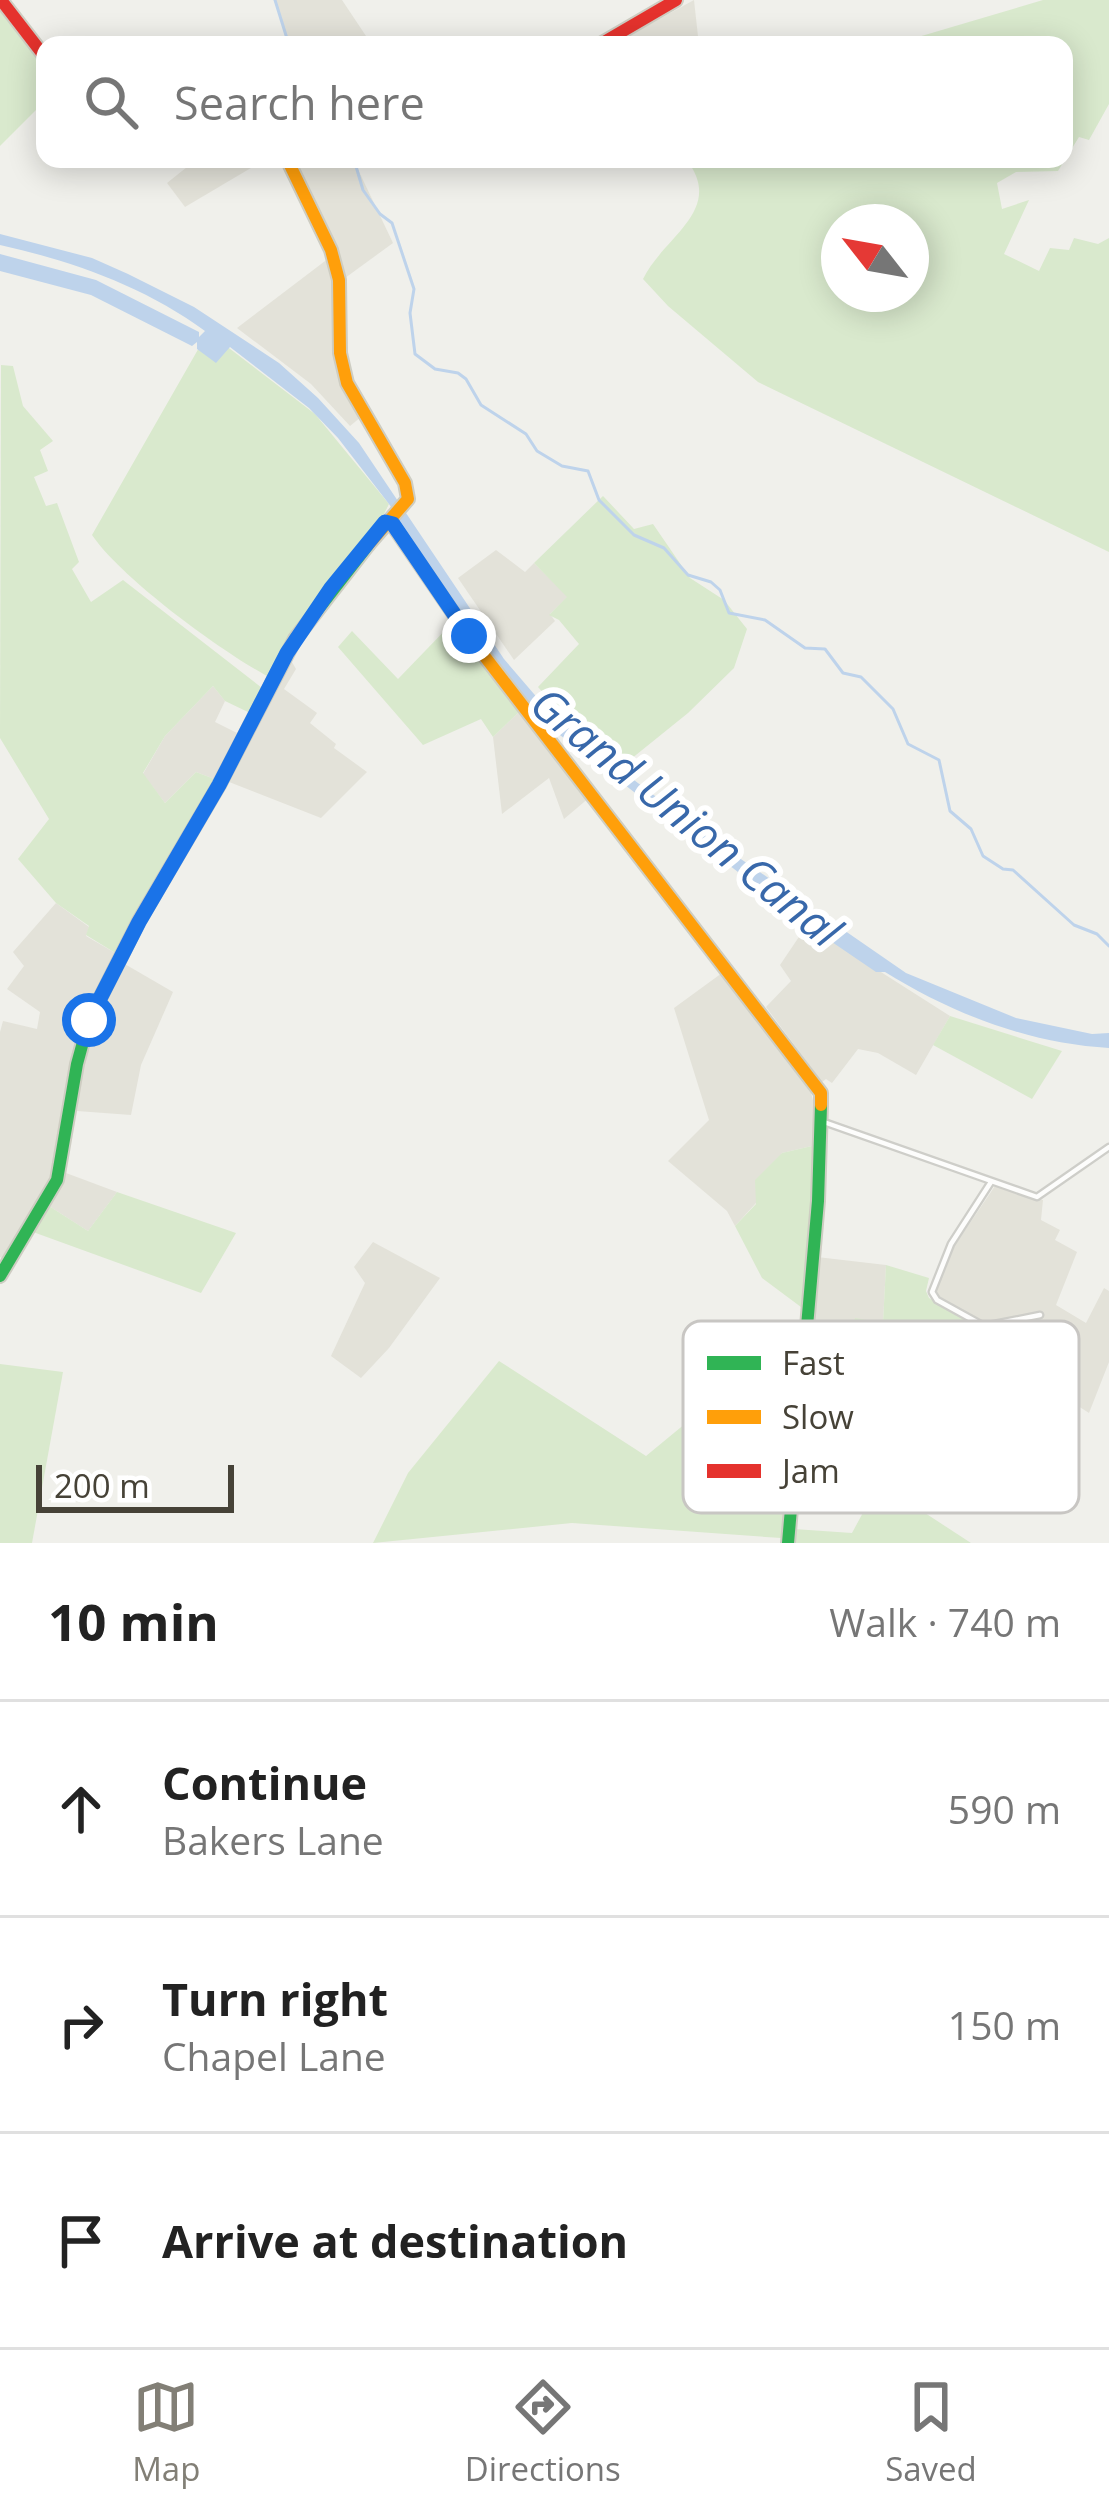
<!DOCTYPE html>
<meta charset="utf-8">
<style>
body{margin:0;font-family:"Open Sans",sans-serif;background:#f2f2f2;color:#222}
.compass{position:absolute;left:821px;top:204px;width:108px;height:108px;border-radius:50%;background:#fff;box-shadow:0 6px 30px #0003;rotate:301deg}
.scale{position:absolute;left:36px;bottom:30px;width:198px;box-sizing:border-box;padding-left:12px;border:6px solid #464237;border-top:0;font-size:33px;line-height:42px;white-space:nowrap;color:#464237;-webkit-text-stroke:9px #fff;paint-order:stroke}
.stop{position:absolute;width:36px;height:36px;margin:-27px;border:9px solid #1a73e8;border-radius:50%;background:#fff}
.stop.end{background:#1a73e8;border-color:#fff;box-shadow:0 3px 12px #0008}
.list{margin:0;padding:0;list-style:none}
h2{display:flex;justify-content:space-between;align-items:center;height:156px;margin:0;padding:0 48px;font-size:51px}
h2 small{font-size:39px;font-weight:400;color:#767676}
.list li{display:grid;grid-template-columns:78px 1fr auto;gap:36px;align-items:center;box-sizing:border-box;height:216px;padding:0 48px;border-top:3px solid #e0e0e0}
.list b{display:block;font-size:45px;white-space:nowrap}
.list p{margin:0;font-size:39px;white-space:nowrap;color:#767676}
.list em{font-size:39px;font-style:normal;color:#767676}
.icon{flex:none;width:66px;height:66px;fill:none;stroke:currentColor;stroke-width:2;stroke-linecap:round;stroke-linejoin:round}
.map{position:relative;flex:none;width:1109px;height:1543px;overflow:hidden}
.search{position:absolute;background:#fff;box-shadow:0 6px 30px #0003;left:36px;right:36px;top:36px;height:132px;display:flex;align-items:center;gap:30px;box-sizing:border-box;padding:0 42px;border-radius:24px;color:#767676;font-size:45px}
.sheet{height:804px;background:#fff}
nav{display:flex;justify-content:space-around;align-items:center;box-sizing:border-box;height:168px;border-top:3px solid #e0e0e0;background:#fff;font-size:33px;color:#767676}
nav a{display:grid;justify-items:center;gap:6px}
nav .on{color:#827f76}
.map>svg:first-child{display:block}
.residential{fill:#e3e2d9}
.green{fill:#d9e9cd;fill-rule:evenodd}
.water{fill:#bed3eb}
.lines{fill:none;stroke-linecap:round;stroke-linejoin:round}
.stream{stroke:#bed3eb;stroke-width:3}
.street-casing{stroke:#cecec9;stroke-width:9}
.fast-casing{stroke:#cecdc2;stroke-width:16}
.slow-casing{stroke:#cecdc2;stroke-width:16}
.jam-casing{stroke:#cecdc2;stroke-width:16}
.street{stroke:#fdfdfc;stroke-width:4.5}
.fast{stroke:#30b455;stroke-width:12}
.slow{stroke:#ff9f0a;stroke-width:12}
.jam{stroke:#e5322d;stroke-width:12}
.route{stroke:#1a73e8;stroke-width:15}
.labels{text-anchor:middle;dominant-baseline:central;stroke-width:12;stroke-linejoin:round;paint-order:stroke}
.water-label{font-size:45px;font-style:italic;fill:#3868aa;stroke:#fff}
.key{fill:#fff;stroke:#c8c6c3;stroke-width:3}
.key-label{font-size:33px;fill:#464237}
</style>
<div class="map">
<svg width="1109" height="1543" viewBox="0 0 1109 1543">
<rect width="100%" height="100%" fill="#f0f0eb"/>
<g class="residential">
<path d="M275 0H342L372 45H289Z"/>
<path d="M694 0 699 45H613L652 23Z"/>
<path d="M197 159H266L185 207 167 183Z"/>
<path d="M312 159H353L393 243 345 278 296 166Z"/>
<path d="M329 258 336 283 333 314 337 358 361 417 350 426 311 384 237 328Z"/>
<path d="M496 550 525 572 534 563 568 597 550 614 555 621 514 660 458 578Z"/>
<path d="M289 657 296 669 284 689 317 713 310 723 336 744 334 748 367 772 321 818 224 780Z"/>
<path d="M213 686 225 701 215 722 237 733 217 780 196 772 165 803 143 774 165 736Z"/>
<path d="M522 709 590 797 564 819 549 778 502 814 493 737Z"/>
<path d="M56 903 89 927 86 936 117 954 81 1022 53 1179 6 1260 0 1257V1032L3 1021 37 1029 40 1012 7 989 24 966 13 952Z"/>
<path d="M807 925 950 1016 916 1075 878 1053 858 1049 832 1083 826 1079 822 1082 766 1007 791 981 780 965Z"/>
<path d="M123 963 173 992 141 1065 131 1115 77 1111 82 1066 93 1027Z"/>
<path d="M722 973 810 1089 817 1115 816 1145 782 1153 756 1203 735 1226 727 1211 668 1161 709 1120 674 1008Z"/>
<path d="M66 1173 117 1192 88 1231 49 1206Z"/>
<path d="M995 1186 1043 1200 1041 1220 1060 1230 1055 1240 1077 1252 1056 1305 1086 1323 1104 1288 1109 1291V1362L1089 1413 1044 1384 982 1358 986 1347 980 1322 939 1297 935 1287 953 1248Z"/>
<path d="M373 1242 440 1278 389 1348 361 1378 331 1356 365 1283 354 1267Z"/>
<path d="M817 1257 886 1265 883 1323 852 1330 916 1351 910 1449 801 1444Z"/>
</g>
<g class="green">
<path d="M1043 0H1109V104L1089 140 1079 137 1058 171 1016 172 997 183 1002 209 1029 200 1004 254 1039 271 1050 248 1069 250 1074 238 1098 244 1109 238V552L758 382 668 306 643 279C664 236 726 210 686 159H1064V45H891ZM839 222H911V294H839Z"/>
<path d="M0 9 45 62V101L0 146Z"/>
<path d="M208 332 315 414 389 504 379 524 321 592 269 677C222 652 122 579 92 535Z"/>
<path d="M1 365 13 366 23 406 53 441 40 450 48 471 34 477 46 506 57 503 79 562 72 569 91 602 123 580 262 688 250 713 225 701 213 686 165 736 143 773 165 803 196 772 217 780 117 954 86 935 89 926 56 903 18 859 49 819 0 738Z"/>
<path d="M603 496 634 529 653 524 690 578 724 600 747 629 734 668 688 713 626 763 574 728 538 687 579 644 559 620 549 615 567 597 534 563Z"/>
<path d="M453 622 522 709 493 737 481 719 423 745 338 647 352 631 398 679Z"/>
<path d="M950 1016 1062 1051 1032 1099 933 1045Z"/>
<path d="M816 1145 805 1310 762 1278 735 1226 756 1204 755 1180 782 1153Z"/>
<path d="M117 1192 236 1233 201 1293 33 1232 49 1206 88 1231Z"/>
<path d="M886 1265 929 1278 926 1291 929 1298 979 1329 987 1347 982 1358 919 1331 916 1351 852 1330 855 1318 883 1323Z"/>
<path d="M729 1328 734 1331 728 1340 746 1352 757 1338 799 1361 781 1538 572 1523 373 1543 408 1473 499 1361 646 1456 703 1409 687 1389Z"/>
<path d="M0 1364 63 1372 32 1543H0Z"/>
<path d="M872 1496 925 1513 971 1543H794V1529L852 1533Z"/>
</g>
<path class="water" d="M0 234 92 258 128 274 194 307 279 363 318 398 359 443 504 659 540 701 584 742 709 837 906 973 1016 1018 1092 1034 1109 1033V1048C1030 1044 951 1013 885 972H876L807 925 543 722 493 662 389 504 338 438 309 408 230 347 216 363 197 349V342L192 346 91 295 0 271V254L96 280 199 332V337L205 331C145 287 73 261 0 245Z"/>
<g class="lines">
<g class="stream">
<path d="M275 0 289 45"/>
<path d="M342 159 355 163 363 190 380 214 392 223 414 289 410 313 415 354 435 369 458 373 466 379 481 405 526 434 537 451 562 466 588 471 599 500 634 535 664 548 688 575 711 582 720 590 729 613 765 620 805 648 825 649 843 673 861 677 893 709 908 744 939 760 950 811 971 829 983 856 1003 869 1013 870 1074 925 1097 934 1109 946"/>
</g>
<g class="street-casing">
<g id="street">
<path d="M821 1121 1037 1197 1109 1147"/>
<path d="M991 1182 951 1244 932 1292 937 1300 984 1326 1040 1315"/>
</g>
</g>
<g class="fast-casing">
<g id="fast">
<path d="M0 1276 57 1180 77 1064 89 1020 139 921 219 785 295 639 368 545"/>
<path d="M788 1543 818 1201 821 1105"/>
</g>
</g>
<g class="slow-casing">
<g id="slow">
<path d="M287 159 331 250 339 280 340 353 347 383 405 483 408 499 368 545"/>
<path d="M390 521 469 636 821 1093V1105"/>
</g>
</g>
<g class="jam-casing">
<g id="jam">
<path d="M1 0 45 57"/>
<path d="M599 45 676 0"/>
</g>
</g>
<use href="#street" class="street"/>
<use href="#fast" class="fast"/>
<use href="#slow" class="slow"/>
<use href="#jam" class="jam"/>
</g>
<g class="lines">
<path class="route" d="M89 1020 139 922 219 785 287 653 331 588 385 522 393 524 469 636"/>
</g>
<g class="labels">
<g class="water-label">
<text transform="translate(687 816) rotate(39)">Grand Union Canal</text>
</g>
</g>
<rect x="683" y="1321" width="396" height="192" rx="18" class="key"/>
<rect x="707" y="1356" width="54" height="14" fill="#30b455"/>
<rect x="707" y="1410" width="54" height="14" fill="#ff9f0a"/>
<rect x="707" y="1464" width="54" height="14" fill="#e5322d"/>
<g class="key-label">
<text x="782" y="1375">Fast</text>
<text x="782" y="1429">Slow</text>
<text x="782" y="1483">Jam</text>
</g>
</svg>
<svg class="compass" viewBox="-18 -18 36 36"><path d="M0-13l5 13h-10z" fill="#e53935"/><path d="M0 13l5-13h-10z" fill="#767676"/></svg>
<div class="scale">200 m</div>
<div class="stop" style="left:89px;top:1020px"></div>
<div class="stop end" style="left:469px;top:636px"></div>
<div class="search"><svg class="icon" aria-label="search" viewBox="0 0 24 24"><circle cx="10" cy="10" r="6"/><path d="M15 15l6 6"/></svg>Search here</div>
</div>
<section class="sheet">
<h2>10 min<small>Walk · 740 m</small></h2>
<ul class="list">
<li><svg class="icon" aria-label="ahead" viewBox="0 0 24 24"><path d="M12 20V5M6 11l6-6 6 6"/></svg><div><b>Continue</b><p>Bakers Lane</p></div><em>590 m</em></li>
<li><svg class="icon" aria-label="right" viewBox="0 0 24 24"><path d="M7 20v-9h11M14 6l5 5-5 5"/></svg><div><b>Turn right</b><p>Chapel Lane</p></div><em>150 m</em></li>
<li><svg class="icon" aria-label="arrive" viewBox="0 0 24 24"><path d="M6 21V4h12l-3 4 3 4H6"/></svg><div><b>Arrive at destination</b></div></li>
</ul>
</section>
<nav>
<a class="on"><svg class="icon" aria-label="map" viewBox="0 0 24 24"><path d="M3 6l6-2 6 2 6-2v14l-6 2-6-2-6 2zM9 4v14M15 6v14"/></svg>Map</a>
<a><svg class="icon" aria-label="directions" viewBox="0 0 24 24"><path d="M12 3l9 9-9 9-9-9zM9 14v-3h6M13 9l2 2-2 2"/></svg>Directions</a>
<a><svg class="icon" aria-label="saved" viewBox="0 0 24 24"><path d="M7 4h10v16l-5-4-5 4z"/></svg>Saved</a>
</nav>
